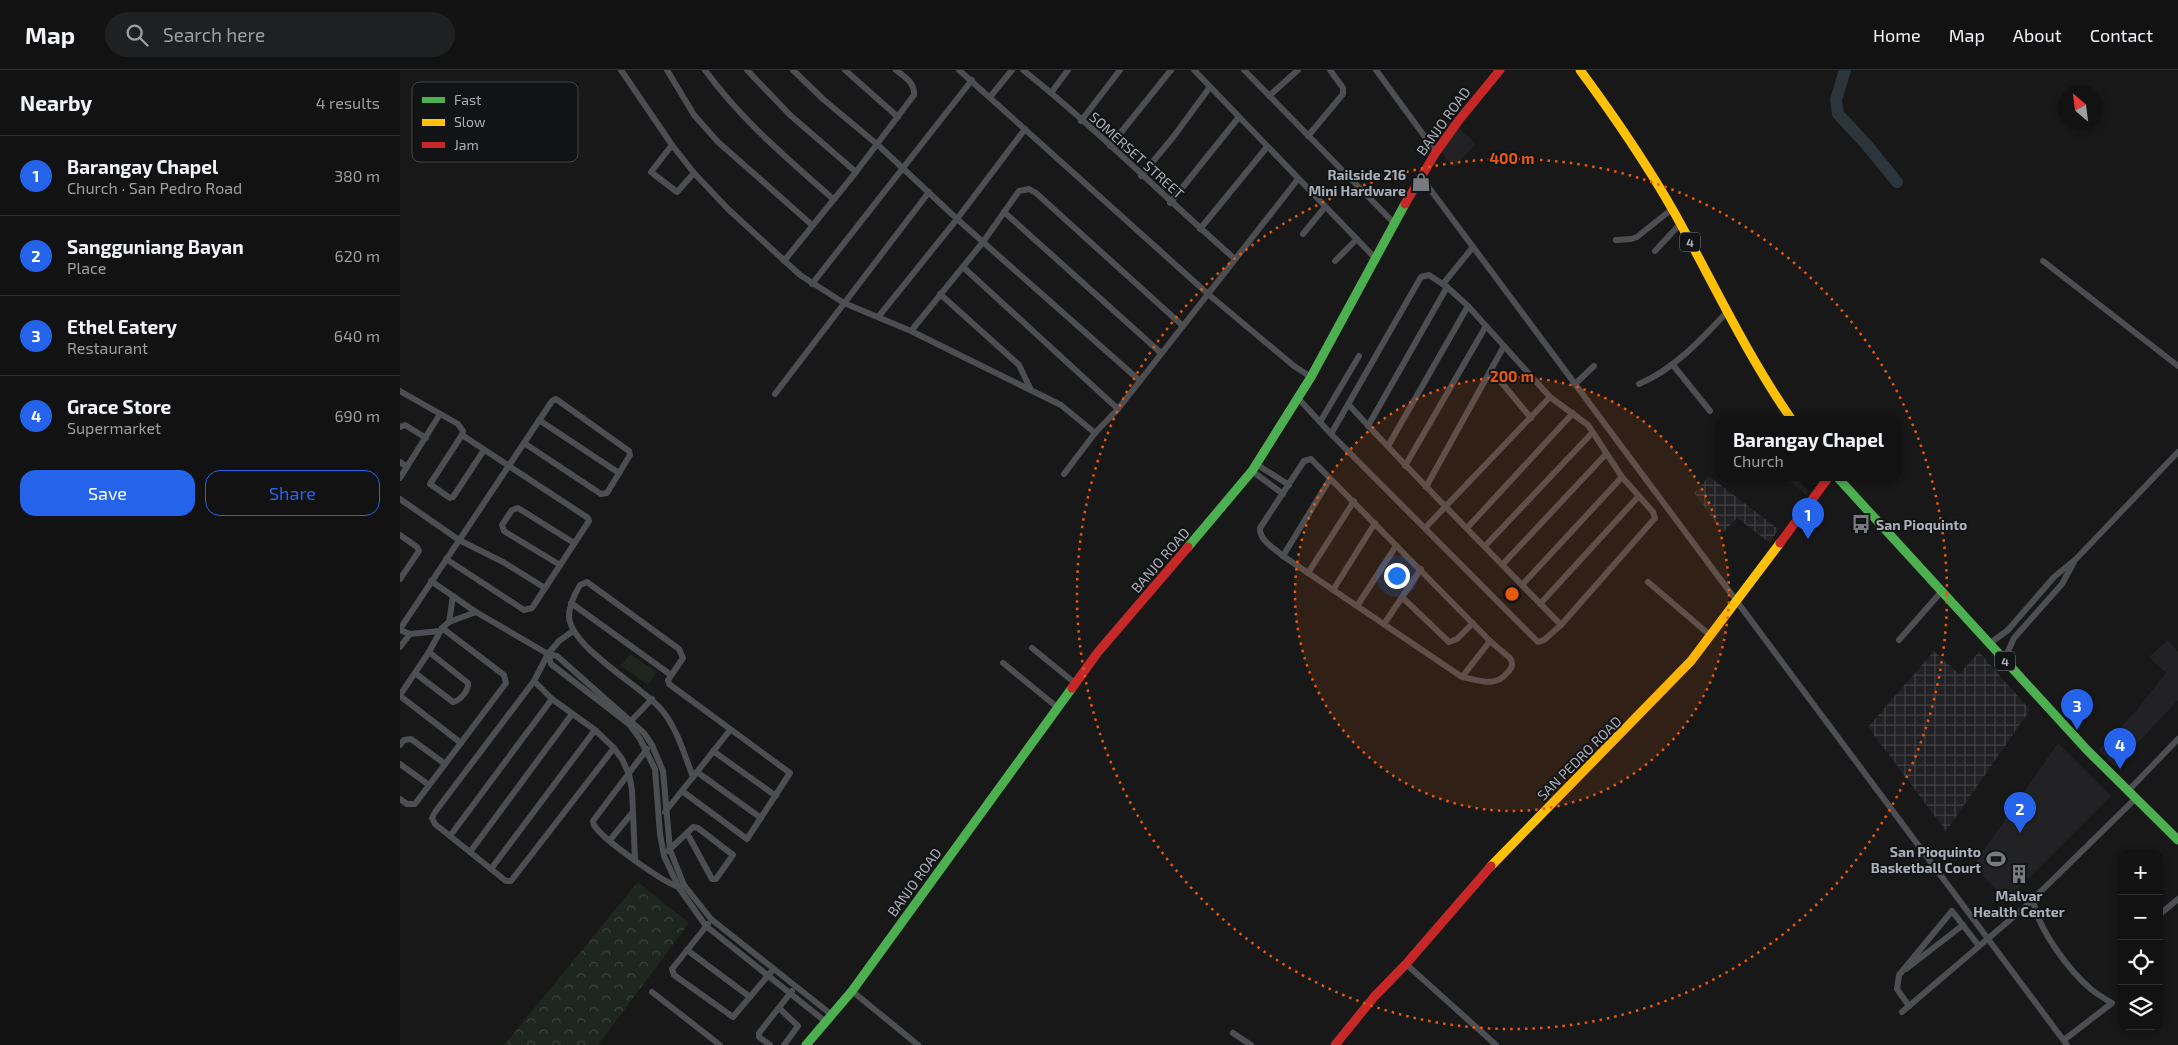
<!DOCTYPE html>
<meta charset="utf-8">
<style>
body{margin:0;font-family:"Exo 2",sans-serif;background:#1f2021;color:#f1f3f6}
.controls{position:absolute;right:15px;bottom:15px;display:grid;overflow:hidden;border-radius:10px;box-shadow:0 2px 8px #0003}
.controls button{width:45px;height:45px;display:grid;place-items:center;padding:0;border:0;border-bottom:1px solid #313233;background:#121213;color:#f1f3f6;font:25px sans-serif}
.compass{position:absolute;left:1658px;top:15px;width:45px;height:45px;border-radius:50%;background:#121213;box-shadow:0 2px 8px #0003;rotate:332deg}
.you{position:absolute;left:996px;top:505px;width:18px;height:18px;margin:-12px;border:4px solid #fff;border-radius:50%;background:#1a73e8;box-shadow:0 0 0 8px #1a73e833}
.badge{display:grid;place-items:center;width:32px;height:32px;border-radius:50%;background:#2563eb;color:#fff;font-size:16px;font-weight:700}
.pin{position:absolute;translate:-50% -41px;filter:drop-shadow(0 1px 2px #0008)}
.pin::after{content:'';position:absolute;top:26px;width:18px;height:15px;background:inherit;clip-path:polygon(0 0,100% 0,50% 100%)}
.popup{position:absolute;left:1316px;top:346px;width:185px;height:65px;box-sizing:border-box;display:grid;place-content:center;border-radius:10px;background:#121213;filter:drop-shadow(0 1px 4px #0005);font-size:16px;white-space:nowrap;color:#9c9ea0}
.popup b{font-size:19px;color:#f1f3f6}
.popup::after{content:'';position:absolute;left:50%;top:100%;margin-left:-10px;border:10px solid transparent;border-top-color:#121213}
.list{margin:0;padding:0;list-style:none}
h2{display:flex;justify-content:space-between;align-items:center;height:65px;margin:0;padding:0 20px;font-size:21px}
h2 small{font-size:16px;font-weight:400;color:#9c9ea0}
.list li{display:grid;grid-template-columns:32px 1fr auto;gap:15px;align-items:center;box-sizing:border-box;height:80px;padding:0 20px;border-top:1px solid #313233}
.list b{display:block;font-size:19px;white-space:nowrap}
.list p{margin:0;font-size:16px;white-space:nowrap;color:#9c9ea0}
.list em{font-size:16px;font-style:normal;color:#9c9ea0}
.actions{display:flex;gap:10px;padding:15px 20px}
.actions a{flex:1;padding:11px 0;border:1px solid #2563eb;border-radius:15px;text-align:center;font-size:18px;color:#2563eb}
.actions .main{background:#2563eb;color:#fff}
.icon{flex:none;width:28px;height:28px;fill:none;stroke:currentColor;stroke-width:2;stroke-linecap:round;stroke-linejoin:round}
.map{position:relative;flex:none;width:1778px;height:975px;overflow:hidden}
header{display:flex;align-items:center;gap:30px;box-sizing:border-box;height:70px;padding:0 25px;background:#121213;border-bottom:1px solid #313233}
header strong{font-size:24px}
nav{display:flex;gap:28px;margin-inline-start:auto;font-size:18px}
.search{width:350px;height:45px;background:#1f2021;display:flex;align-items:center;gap:12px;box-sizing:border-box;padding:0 18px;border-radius:28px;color:#9c9ea0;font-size:19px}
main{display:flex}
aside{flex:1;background:#121213}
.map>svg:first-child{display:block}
.built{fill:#222225}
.industrial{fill:url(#industrial-grid)}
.forest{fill:url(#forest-crowns)}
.pitch{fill:#1e261f}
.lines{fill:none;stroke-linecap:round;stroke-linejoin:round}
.river{stroke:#2b353b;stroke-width:12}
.street{stroke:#4c4e52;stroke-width:6}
.fast{stroke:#4caf50;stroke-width:9}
.slow{stroke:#ffc107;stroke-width:9}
.jam{stroke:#c62828;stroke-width:9}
.ring{fill:none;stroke:#e8590c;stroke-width:2.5;stroke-dasharray:2.5 5}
.labels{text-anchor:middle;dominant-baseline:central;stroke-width:4;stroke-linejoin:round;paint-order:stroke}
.shield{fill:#121315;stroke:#7c8188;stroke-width:1}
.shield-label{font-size:12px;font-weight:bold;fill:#aab0b9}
.street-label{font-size:14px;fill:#aab0b9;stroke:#121315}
.poi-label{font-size:14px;font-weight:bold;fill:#aab0b9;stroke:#121315;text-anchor:end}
.key{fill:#121315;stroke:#404246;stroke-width:1}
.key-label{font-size:14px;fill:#aab0b9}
.centre{fill:#e8590c;stroke:#121315;stroke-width:2.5}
.ring-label{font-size:15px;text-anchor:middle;font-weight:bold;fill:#e8590c;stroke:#121315;stroke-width:4;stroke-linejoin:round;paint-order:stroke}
</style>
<header>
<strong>Map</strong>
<div class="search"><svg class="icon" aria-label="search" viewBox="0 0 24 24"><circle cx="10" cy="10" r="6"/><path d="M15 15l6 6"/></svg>Search here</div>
<nav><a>Home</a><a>Map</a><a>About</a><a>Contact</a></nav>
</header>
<main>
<aside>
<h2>Nearby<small>4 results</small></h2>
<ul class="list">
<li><span class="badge">1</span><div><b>Barangay Chapel</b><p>Church · San Pedro Road</p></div><em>380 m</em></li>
<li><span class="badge">2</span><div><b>Sangguniang Bayan</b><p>Place</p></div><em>620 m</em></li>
<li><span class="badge">3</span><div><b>Ethel Eatery</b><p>Restaurant</p></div><em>640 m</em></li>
<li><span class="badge">4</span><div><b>Grace Store</b><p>Supermarket</p></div><em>690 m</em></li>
</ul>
<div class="actions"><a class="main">Save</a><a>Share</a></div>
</aside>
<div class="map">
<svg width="1778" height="975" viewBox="0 0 1778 975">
<defs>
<pattern id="industrial-grid" width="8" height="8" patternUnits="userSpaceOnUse" patternTransform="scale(1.25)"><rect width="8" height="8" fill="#222225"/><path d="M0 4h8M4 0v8" fill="none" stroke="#3f4043"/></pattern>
<pattern id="forest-crowns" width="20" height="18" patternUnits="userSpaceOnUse" patternTransform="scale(1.25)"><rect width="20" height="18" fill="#1e261f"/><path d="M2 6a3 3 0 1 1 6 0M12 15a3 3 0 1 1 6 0" fill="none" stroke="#3c433d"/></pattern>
</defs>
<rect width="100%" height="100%" fill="#181819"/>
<g class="built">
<path d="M1059 58 1076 74 1054 97 1040 81Z"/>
<path d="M1386 408H1417L1406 425Z"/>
<path d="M1768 570 1778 582V630L1715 697 1699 680 1735 642 1766 603 1749 587Z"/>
<path d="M1658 673 1711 726 1607 830 1573 796Z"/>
</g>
<g class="industrial">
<path d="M1309 406 1378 459 1370 473 1337 448 1323 463 1294 423Z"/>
<path d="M1534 581 1559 604 1579 582 1630 640 1546 761 1468 657Z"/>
</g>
<path class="forest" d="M238 812 289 853 198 975H104Z"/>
<path class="pitch" d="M230 584 257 602 248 615 221 596Z"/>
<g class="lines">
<path class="river" d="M1445 0 1436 30 1438 44 1466 74 1497 112"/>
<g class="street">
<path d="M221 0 272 75 294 103 328 139 400 205 444 233 511 261 661 335 695 363"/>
<path d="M267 0 294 45 318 72 412 155"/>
<path d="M305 0C342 51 387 88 433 129"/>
<path d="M347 0 390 45 456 102"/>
<path d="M393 0 424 30 478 75 557 149 739 310"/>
<path d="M445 0 498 47"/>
<path d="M559 0 808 224 894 296 911 307"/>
<path d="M623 0C697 59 764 127 835 189"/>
<path d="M794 0 975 188"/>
<path d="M844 0 994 153"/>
<path d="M976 0 1036 82"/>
<path d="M651 23 668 0"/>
<path d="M869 26 898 0"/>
<path d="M590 27 612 0"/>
<path d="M681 51 720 0"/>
<path d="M908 66 943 24V18L930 0"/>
<path d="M272 75 251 102 277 122 294 103"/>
<path d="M710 76 771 0"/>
<path d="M741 106 774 66 810 17"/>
<path d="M1021 107 1667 975"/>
<path d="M770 133 839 47"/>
<path d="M604 142 761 283"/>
<path d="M800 159 867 77"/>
<path d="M903 164 925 137"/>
<path d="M1216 170 1231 169 1237 167 1272 139"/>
<path d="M1255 181 1280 154"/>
<path d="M384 191 456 102 514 25C515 13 505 7 496 0"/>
<path d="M935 191 957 169"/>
<path d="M1643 191 1778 296"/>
<path d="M563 197 718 339"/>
<path d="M412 214 572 10"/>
<path d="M1043 214 1073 177"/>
<path d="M540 224 619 295 630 318"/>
<path d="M479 246 557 149 625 59"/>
<path d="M511 261 583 172 619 121 629 119 636 123 783 256"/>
<path d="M1273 295 1310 341"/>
<path d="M1091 300 1131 348"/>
<path d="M1175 314 1194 296"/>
<path d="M1239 314C1273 300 1302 269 1327 242"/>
<path d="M0 321 58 354 63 361 62 365 188 448 189 451 132 538 124 540 46 489"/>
<path d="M375 324 529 122"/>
<path d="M898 328 931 364 1138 572 1144 570 1161 555 1255 448 1253 442 1222 407 1188 355 1150 327 1068 236 1047 217 1029 205 1021 207 931 364"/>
<path d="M949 335C1018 410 1090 482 1161 555"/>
<path d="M139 350 219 403"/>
<path d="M920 352 959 286"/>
<path d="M968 356 1047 217"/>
<path d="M0 357 5 355 26 368"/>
<path d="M62 365 30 414 50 428 53 427 84 380"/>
<path d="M988 376 1068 236"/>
<path d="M911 389 1090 571 1110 588C1114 594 1112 598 1107 603 1095 618 1079 610 1062 607L883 486C874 478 859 470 860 458L904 391Z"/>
<path d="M0 392 7 397"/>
<path d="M856 394 889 415"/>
<path d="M1005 396 1086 256"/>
<path d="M852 401 883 424"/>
<path d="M664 404 695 363 718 339 898 109"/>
<path d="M0 408 40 344"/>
<path d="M1026 417 1104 276"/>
<path d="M0 429 59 470 103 492 145 518"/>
<path d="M1026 457 1150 327"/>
<path d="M1067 458 1173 343"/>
<path d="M0 465 17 477 19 481 0 509"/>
<path d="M1085 476 1192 363"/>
<path d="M883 486 930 409"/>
<path d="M1103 494 1206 384"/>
<path d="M160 495 104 461 102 455 112 440 118 438 174 473"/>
<path d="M908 503 954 431"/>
<path d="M31 511 76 542 148 584 157 586 244 663 252 675 263 701 270 780 284 815 311 849 432 945"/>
<path d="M1248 512 1311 566"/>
<path d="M1122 515 1222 407"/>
<path d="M933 520 975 453"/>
<path d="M1003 528 1049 572 1057 569 1073 553"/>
<path d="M171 533 271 605"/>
<path d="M1140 534 1238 427"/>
<path d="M957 536 996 476"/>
<path d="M49 552 53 526"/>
<path d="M984 554 1021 499"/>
<path d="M42 558 49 552 76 542"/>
<path d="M0 559 152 331 156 329 229 381 230 385 207 423 201 424 124 373"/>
<path d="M0 560 10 564 40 561"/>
<path d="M173 561 159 571 148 584 134 611 35 742 32 748 35 754 106 811H111L214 678"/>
<path d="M1499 570 1541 522"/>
<path d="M1589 574 1608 560 1654 507 1676 489 1778 382"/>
<path d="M0 577 10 564"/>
<path d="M632 578 675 613"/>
<path d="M148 584 151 594 229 654 240 669 255 699 260 764 264 786 279 818 306 856 426 952"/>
<path d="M1604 590 1614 568 1662 514 1674 492"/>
<path d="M603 593 657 637"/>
<path d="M15 603 53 632C60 631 69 620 68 613L29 582"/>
<path d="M1062 607 1090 571"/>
<path d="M134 611 152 629 195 660 214 678 222 689 229 704 232 720 235 790"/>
<path d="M0 625 29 582 42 558 104 605 106 613 15 734H7L0 729"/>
<path d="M0 626 61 673"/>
<path d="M230 652 252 629"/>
<path d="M0 675 4 670 11 669 45 694"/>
<path d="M247 679 193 751 194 755C201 768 266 815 280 817"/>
<path d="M313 681 376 726"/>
<path d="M0 694 29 715"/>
<path d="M297 702 361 748"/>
<path d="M282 721 347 769 390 703 269 614 268 610 283 588 279 579 187 512 180 515C174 525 169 535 169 547 172 578 238 614 260 638 277 657 284 684 293 707L330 660"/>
<path d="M1728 721 1778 669"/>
<path d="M265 742 293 707"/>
<path d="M50 766 152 629"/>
<path d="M210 770 232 743"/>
<path d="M268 781 293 757 298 758 333 785 316 809H312L287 763"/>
<path d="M70 782 172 644"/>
<path d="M91 799 195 660"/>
<path d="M1633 829C1637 858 1669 901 1692 920 1698 925 1705 929 1712 933L1664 970"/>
<path d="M1759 845 1778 829"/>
<path d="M308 854 272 899 274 905 333 947 371 902"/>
<path d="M287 880 350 927"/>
<path d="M1006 894 1096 975"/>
<path d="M1506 899 1563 855"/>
<path d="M452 921 518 975"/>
<path d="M252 922 320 975"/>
<path d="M1509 936 1497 919 1499 905 1552 841 1579 876"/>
<path d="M379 938 398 956 384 975"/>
<path d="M1502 942 1625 837 1735 729"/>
<path d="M833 963 851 975"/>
<path d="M370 975 359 967V963L392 921"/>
</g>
<g class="fast">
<path d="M1438 408 1687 680 1778 770"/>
<path d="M788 477 852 401 911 307 1005 134"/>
<path d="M406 975 452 921 672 618"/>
</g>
<g class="slow">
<path d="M1180 0C1214 46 1246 93 1274 142 1313 212 1346 284 1392 350"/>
<path d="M1091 796 1291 591 1380 473"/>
</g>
<g class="jam">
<path d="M1005 134 1036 82 1059 50 1100 0"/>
<path d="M1380 473 1428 408"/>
<path d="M672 618 698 582 788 477"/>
<path d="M935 975 974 927 1006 894 1091 796"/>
</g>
</g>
<circle cx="1112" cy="524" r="217" fill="#e8590c" fill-opacity=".12"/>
<g class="ring">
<circle cx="1112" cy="524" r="217"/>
<circle cx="1112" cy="524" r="435"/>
</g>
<defs>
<g id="shop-bare" transform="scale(1.5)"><path d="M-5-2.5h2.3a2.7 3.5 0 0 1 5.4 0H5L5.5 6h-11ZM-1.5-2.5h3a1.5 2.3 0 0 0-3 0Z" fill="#777b81" stroke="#121315" stroke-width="2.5" paint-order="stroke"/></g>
<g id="bus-bare" transform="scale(1.5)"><path d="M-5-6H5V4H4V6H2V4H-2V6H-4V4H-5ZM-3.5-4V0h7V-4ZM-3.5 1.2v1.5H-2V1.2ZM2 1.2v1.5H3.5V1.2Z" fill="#777b81" stroke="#121315" stroke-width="2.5" paint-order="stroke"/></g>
<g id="stadium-bare" transform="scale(1.5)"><path d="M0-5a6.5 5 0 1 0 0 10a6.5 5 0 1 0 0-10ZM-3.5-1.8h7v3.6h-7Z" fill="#777b81" stroke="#121315" stroke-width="2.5" paint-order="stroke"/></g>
<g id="building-bare" transform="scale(1.5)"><path d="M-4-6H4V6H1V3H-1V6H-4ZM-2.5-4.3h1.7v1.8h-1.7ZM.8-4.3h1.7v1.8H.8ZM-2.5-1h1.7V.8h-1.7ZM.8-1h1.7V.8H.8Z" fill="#777b81" stroke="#121315" stroke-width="2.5" paint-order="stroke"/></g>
</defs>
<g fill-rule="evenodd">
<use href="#shop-bare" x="1021" y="112"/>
<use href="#bus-bare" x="1461" y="454"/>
<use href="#stadium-bare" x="1596" y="789"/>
<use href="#building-bare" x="1619" y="804"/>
</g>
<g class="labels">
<g class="shield">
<rect x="1280" y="162.5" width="20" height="19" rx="4"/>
<rect x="1595" y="581.5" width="20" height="19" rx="4"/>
</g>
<g class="shield-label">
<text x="1290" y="172">4</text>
<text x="1605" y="591">4</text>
</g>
<g class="street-label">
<text transform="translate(1043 51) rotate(-54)">BANJO ROAD</text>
<text transform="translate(737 85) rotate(42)">SOMERSET STREET</text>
<text transform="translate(760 490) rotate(-49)">BANJO ROAD</text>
<text transform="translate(1179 688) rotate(-45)">SAN PEDRO ROAD</text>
<text transform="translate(514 812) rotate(-54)">BANJO ROAD</text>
</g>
<g class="poi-label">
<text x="1006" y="104">Railside 216<tspan x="1006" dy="16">Mini Hardware</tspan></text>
<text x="1476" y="454" text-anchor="start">San Pioquinto</text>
<text x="1581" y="781">San Pioquinto<tspan x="1581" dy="16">Basketball Court</tspan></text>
<text x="1619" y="825" text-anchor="middle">Malvar<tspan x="1619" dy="16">Health Center</tspan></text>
</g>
</g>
<rect x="12" y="12" width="166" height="80" rx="8" class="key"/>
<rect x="22" y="27" width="23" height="6" fill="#4caf50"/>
<rect x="22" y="49" width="23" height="7" fill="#ffc107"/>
<rect x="22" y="72" width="23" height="6" fill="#c62828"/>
<g class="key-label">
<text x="54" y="35">Fast</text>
<text x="54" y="57">Slow</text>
<text x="54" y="80">Jam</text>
</g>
<circle cx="1112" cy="524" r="8" class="centre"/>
<g class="ring-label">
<text x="1112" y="94">400 m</text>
<text x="1112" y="312">200 m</text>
</g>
</svg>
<div class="controls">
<button>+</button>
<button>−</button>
<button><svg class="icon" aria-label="locate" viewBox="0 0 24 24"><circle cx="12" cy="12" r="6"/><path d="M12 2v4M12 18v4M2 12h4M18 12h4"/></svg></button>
<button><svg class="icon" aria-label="layers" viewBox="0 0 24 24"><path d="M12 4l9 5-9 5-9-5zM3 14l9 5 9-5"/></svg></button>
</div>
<svg class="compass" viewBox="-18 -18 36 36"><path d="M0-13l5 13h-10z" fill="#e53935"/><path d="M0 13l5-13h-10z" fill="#9c9ea0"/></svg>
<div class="you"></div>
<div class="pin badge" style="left:1408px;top:469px">1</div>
<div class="popup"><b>Barangay Chapel</b>Church</div>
<div class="pin badge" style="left:1620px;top:763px">2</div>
<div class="pin badge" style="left:1677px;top:660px">3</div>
<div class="pin badge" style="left:1720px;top:699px">4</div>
</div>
</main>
